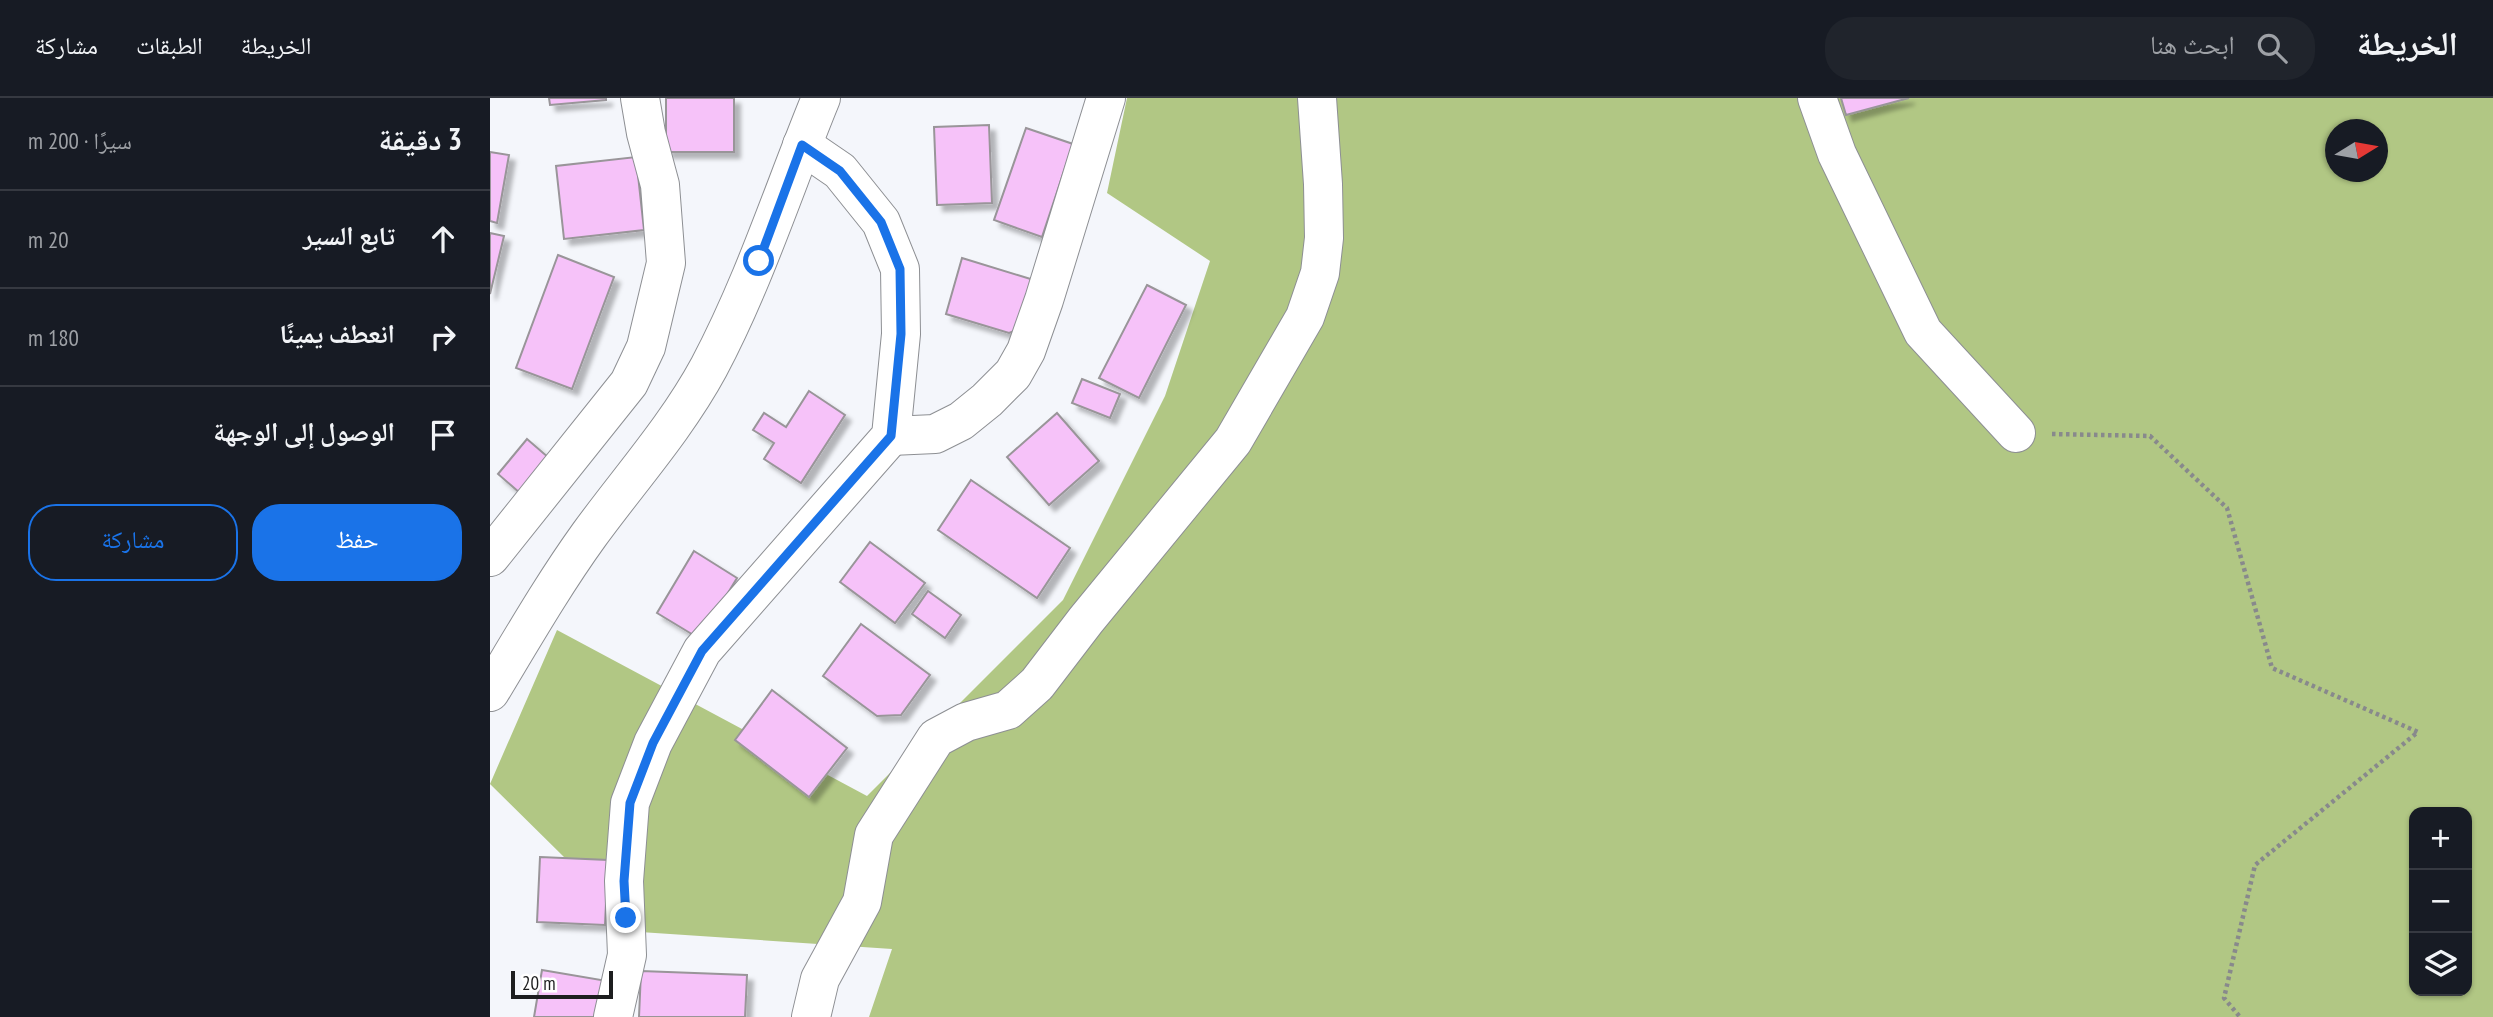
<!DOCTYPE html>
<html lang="ar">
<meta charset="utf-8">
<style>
body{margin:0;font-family:"PT Sans Narrow","Noto Naskh Arabic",sans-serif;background:#20242c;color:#f1f3f6;direction:rtl}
.controls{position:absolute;right:21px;bottom:21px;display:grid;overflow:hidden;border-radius:14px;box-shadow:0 2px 5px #0004}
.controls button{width:63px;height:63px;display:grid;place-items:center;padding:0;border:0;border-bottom:2px solid #363941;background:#171b24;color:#f1f3f6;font:35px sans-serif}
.compass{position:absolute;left:1835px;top:21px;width:63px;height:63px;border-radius:50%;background:#171b24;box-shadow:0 2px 5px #0004;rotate:79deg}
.scale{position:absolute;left:21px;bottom:18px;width:102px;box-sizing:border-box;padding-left:7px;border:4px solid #1d1e1f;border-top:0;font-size:19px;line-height:24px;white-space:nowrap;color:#1d1e1f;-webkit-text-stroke:5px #fff;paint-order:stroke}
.stop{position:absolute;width:21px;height:21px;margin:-16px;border:5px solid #1a73e8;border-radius:50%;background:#fff}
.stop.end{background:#1a73e8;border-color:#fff;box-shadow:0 2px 7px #0008}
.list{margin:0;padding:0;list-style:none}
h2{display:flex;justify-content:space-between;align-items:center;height:91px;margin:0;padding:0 28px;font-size:30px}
h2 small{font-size:23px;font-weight:400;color:#9ea1a6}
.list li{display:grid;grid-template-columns:46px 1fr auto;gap:21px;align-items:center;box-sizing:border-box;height:98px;padding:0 28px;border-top:2px solid #363941}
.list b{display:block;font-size:26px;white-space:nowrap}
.list em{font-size:23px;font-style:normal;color:#9ea1a6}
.actions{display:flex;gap:14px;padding:21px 28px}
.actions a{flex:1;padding:16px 0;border:2px solid #1a73e8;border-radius:28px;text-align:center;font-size:24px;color:#1a73e8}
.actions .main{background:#1a73e8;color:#fff}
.icon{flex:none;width:38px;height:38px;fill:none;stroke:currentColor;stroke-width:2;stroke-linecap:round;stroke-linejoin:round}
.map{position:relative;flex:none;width:2003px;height:919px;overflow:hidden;direction:ltr}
header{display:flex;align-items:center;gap:42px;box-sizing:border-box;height:98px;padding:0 35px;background:#171b24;border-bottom:2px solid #363941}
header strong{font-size:33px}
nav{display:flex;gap:38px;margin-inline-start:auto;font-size:24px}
.search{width:490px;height:63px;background:#20242c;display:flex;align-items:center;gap:18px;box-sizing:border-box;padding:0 24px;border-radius:28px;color:#9ea1a6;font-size:26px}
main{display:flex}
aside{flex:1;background:#171b24}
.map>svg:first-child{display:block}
.forest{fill:#b1c784;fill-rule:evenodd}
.building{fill:#f6c2f9;stroke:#999599;stroke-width:2;filter:url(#shadow)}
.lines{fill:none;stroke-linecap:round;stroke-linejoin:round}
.minor-casing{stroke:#8d8f93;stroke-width:40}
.major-casing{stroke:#8d8f93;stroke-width:40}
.path{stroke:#88898c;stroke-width:4.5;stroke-dasharray:3.5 3.5;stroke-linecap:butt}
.minor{stroke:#fff;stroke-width:38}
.major{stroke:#fff;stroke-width:38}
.route{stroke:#1a73e8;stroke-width:9}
</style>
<header>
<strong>الخريطة</strong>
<div class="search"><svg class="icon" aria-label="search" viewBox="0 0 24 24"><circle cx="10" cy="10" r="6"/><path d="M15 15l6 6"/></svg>ابحث هنا</div>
<nav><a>الخريطة</a><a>الطبقات</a><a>مشاركة</a></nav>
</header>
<main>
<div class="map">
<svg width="2003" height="919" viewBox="0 0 2003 919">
<defs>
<filter id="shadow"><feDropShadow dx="6" dy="6" stdDeviation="2" flood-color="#0004"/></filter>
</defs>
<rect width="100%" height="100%" fill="#f4f6fb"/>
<path class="forest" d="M637 0H2003V919H379L402 851 150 834 0 686 67 532 377 698 573 502 675 298 720 163 617 95ZM1846 32H1888V74H1846ZM1924 714H1977V893H1924Z"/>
<g class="building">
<path d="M59 0H116V2L60 7Z"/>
<rect x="176" y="0" width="68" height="54"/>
<path d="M1351 0H1419L1356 17Z"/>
<path d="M499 27 502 105 447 107 444 29Z"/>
<path d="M536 30 583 46 552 139 504 122Z"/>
<path d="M0 54 19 57 7 125 0 123Z"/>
<path d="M146 59 154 132 74 141 66 68Z"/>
<path d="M0 135 14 138 0 196Z"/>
<path d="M68 157 124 179 82 291 26 270Z"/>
<path d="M472 160 547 183 532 230 519 235 456 216Z"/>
<path d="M657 187 696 207 649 300 609 280Z"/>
<path d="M592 281 630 296 620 320 582 305Z"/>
<path d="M319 293 355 317 311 385 274 361 284 345 263 332 274 315 296 329Z"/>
<path d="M567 315 609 363 559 407 517 359Z"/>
<path d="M37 341 59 360 30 395 8 376Z"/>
<path d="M481 382 580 450 547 500 448 432Z"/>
<path d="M380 444 435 485 405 525 350 484Z"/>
<path d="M204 453 247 480 210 541 167 515Z"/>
<path d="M438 493 471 517 455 540 422 516Z"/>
<path d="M371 526 440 577 411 617 387 618 333 578Z"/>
<path d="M282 592 357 650 319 699 245 642Z"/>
<path d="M50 759 118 762 115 827 47 824Z"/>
<path d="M52 872 117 883 111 919H44Z"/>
<path d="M151 873 257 877 255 919H149Z"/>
</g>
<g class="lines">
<g class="minor-casing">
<g id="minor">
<path d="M1327 0 1347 56 1433 234 1526 335"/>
<path d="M401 338 445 336 471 323 497 302 523 276 536 253 554 202 616 0"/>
<path d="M0 459 139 285 156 249 176 165 170 87 156 35 150 0"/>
<path d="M123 919 137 857 134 783 140 705 163 645 212 553 401 338 411 236 410 171 391 124 350 73 312 47"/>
<path d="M321 919 330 881 372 804 384 737 446 640 476 624 518 612 547 586 596 522 743 343 815 219 830 175 834 140 833 86 827 0"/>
</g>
</g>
<g class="major-casing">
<path id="major" d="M0 594C32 541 63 487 99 437 139 382 186 330 219 269 265 182 294 90 331 0"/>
</g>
<path class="path" d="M1562 336 1660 338 1737 410 1782 570 1928 634 1765 767 1734 900 1750 919"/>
<use href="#minor" class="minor"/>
<use href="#major" class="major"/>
</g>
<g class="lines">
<path class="route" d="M136 820 134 783 140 705 163 645 212 553 401 338 411 236 410 171 391 124 350 73 312 47 269 163"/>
</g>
</svg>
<div class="controls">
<button>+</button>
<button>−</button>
<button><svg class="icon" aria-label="layers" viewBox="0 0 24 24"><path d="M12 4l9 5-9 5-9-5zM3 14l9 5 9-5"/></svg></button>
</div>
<svg class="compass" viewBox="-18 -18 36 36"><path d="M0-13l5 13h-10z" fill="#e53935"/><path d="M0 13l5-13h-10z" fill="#9ea1a6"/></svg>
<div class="scale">20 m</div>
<div class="stop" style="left:269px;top:163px"></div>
<div class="stop end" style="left:136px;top:820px"></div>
</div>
<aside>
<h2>3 دقيقة<small>سيرًا · 200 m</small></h2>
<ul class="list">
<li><svg class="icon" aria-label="ahead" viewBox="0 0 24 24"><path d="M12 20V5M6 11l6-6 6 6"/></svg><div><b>تابع السير</b></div><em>20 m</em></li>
<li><svg class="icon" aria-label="right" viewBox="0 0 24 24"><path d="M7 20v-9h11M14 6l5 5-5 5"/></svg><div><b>انعطف يمينًا</b></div><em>180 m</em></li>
<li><svg class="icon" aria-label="arrive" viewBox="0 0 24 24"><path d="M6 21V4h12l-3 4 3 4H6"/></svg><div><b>الوصول إلى الوجهة</b></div></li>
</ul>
<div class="actions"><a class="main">حفظ</a><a>مشاركة</a></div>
</aside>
</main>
